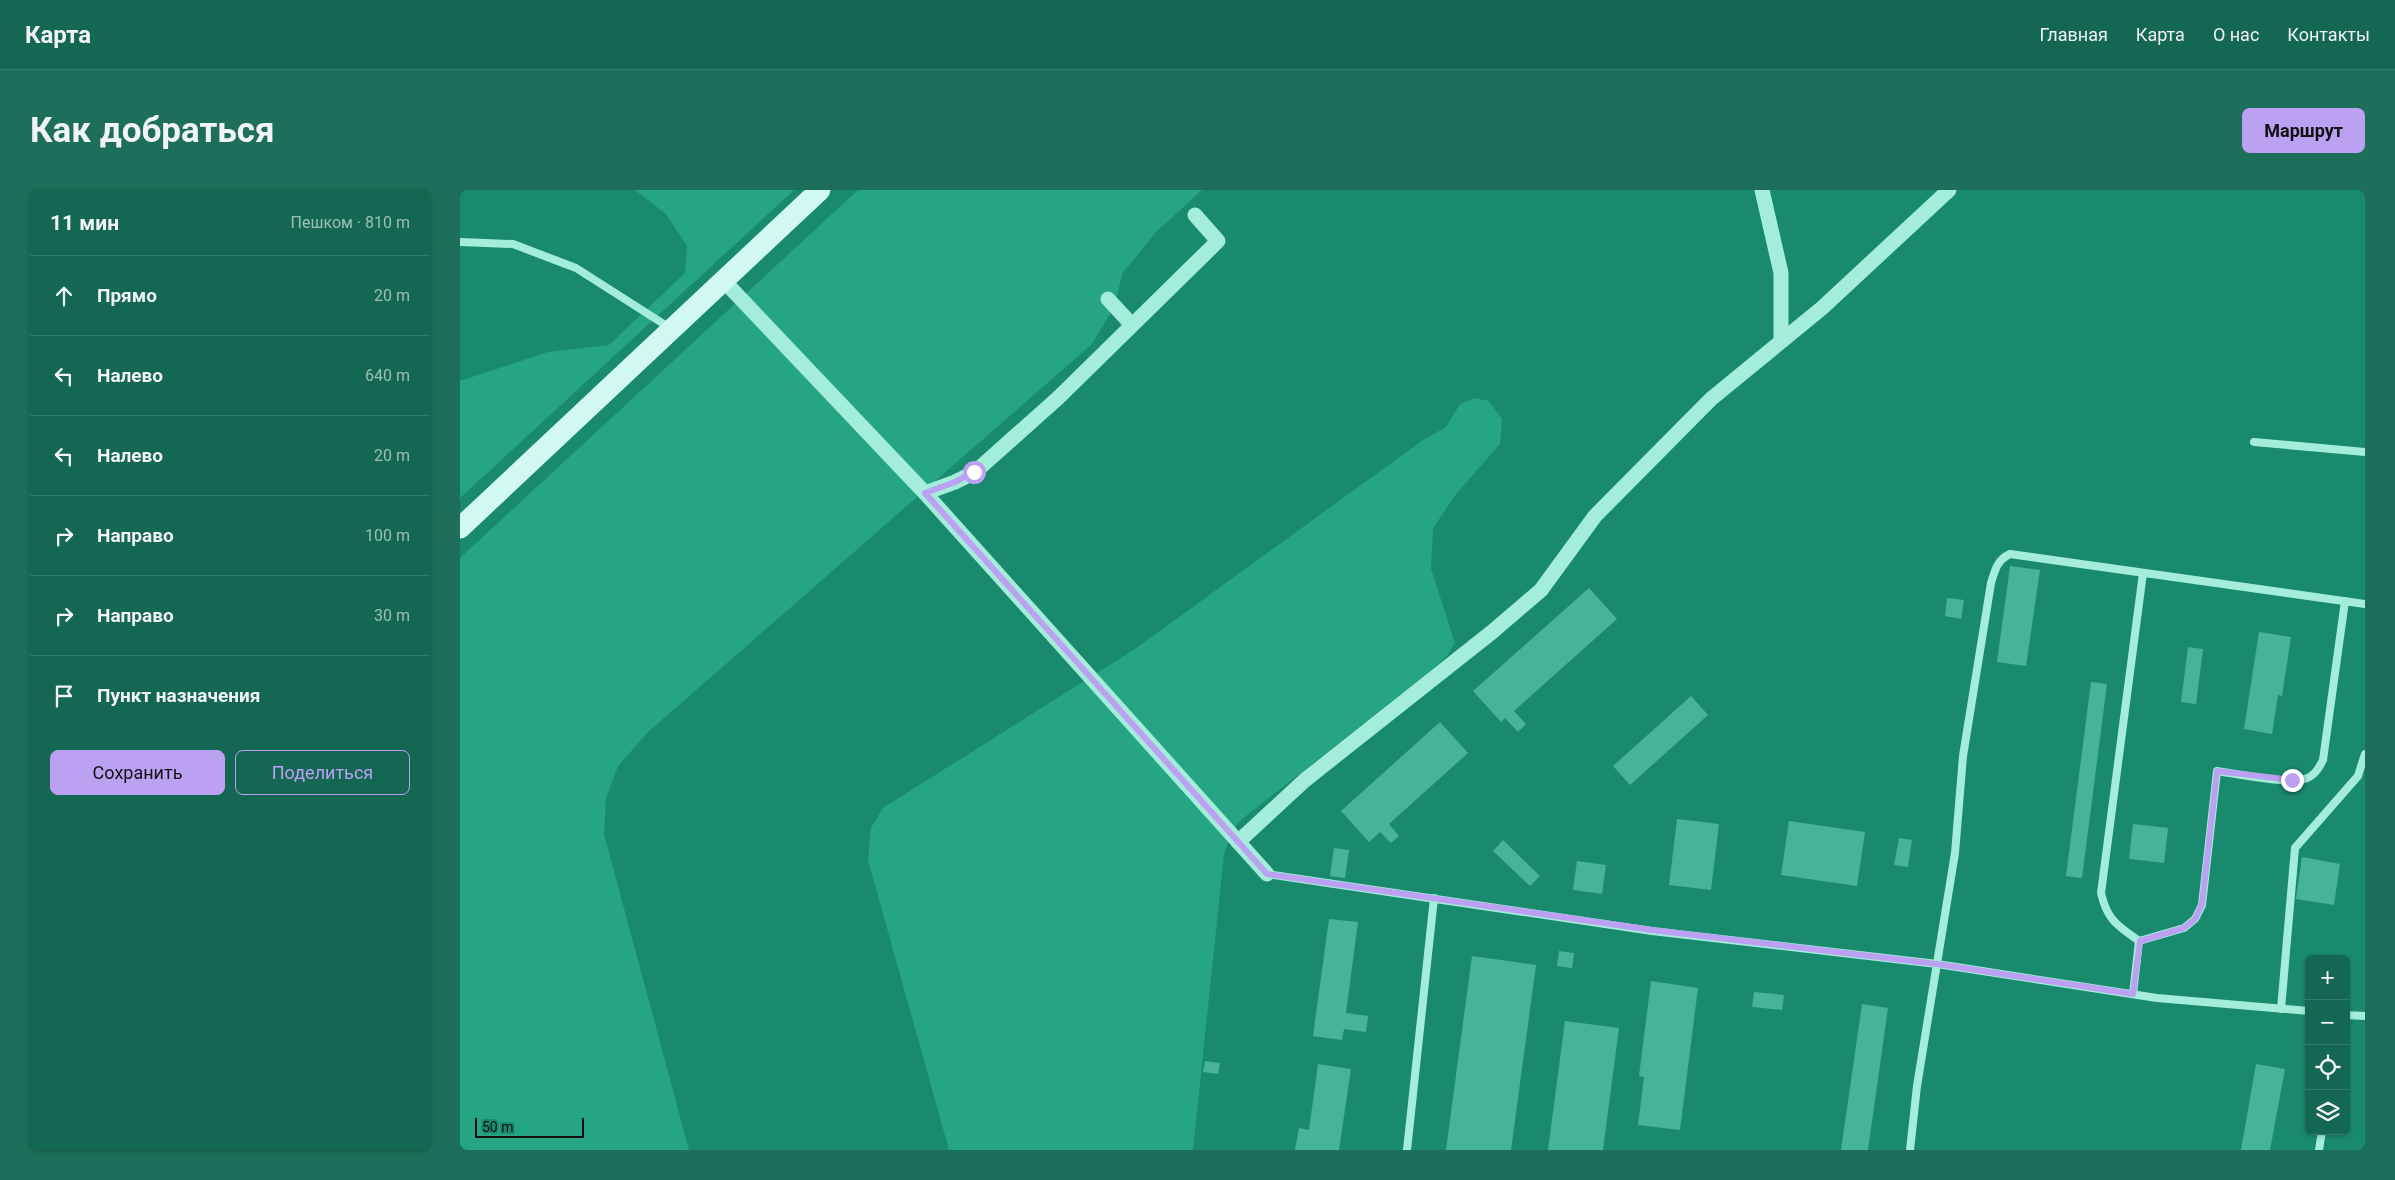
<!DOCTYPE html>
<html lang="ru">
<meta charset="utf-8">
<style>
body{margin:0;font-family:Roboto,sans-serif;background:#1d6e5a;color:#f1f3f6}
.controls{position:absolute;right:15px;bottom:15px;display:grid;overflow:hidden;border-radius:8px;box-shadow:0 1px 4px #0004}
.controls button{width:45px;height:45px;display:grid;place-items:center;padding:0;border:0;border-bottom:1px solid #337b6a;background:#146853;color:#f1f3f6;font:25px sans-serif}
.scale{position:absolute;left:15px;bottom:12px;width:109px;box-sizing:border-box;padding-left:5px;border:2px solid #111;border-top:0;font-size:14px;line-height:18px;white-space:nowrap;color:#111;-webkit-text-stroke:4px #1a8a6f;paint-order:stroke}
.stop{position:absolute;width:15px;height:15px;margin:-11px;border:4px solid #bca0f2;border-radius:50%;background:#fff}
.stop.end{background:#bca0f2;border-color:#fff;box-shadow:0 1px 5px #0008}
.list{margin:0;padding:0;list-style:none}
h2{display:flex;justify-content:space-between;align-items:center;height:65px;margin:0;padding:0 20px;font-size:21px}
h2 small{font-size:16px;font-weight:400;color:#9dbeb8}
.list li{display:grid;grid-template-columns:32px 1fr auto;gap:15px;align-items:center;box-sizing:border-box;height:80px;padding:0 20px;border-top:1px solid #337b6a}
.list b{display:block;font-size:19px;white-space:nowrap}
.list em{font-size:16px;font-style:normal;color:#9dbeb8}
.actions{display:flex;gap:10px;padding:15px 20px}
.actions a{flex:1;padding:11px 0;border:1px solid #bca0f2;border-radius:8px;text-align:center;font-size:18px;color:#bca0f2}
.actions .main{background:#bca0f2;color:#111}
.icon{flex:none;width:28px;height:28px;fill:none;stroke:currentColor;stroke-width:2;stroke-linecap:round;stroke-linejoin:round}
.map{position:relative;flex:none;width:1905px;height:960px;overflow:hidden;border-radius:8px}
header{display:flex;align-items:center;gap:30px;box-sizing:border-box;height:70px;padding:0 25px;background:#146853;border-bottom:1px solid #337b6a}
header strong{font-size:24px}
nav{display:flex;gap:28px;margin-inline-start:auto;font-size:18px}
.intro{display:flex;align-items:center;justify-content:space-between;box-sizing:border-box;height:120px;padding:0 30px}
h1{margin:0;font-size:35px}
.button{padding:12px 22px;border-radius:8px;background:#bca0f2;color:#111;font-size:18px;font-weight:700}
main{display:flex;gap:30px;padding:0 30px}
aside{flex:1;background:#146853;border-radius:8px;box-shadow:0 1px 4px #0004}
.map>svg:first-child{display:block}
.green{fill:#26a585}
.building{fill:#47b49a}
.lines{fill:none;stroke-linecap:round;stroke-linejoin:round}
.lane{stroke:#a4eddb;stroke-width:8}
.street{stroke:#a4eddb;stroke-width:15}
.secondary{stroke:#d1f9f0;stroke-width:21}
.route{stroke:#bca0f2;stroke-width:6}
</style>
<header>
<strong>Карта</strong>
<nav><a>Главная</a><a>Карта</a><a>О нас</a><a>Контакты</a></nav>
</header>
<div class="intro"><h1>Как добраться</h1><a class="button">Маршрут</a></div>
<main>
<aside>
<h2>11 мин<small>Пешком · 810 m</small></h2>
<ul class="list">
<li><svg class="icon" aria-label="ahead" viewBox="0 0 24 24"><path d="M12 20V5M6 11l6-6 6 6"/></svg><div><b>Прямо</b></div><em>20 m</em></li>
<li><svg class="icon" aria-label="left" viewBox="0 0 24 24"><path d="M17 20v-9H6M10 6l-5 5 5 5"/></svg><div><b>Налево</b></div><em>640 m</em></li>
<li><svg class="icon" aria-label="left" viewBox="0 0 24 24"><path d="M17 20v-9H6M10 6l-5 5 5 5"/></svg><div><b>Налево</b></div><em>20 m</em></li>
<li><svg class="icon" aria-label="right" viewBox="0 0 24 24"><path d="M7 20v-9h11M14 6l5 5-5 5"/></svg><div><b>Направо</b></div><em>100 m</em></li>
<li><svg class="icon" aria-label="right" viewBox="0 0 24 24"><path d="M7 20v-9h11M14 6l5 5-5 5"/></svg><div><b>Направо</b></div><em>30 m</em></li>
<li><svg class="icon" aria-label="arrive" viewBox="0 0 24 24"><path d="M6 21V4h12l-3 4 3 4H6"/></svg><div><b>Пункт назначения</b></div></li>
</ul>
<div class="actions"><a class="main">Сохранить</a><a>Поделиться</a></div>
</aside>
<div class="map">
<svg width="1905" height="960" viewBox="0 0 1905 960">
<rect width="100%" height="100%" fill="#1a8a6f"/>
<g class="green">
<path d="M175 0H334L0 308V191L88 162 149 155 225 83 227 56 206 24Z"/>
<path d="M398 0H742L696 42 662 84 655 116 632 154 188 542 158 576 146 608 144 644 229 960H0V368Z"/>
<path d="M1014 208 1029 211 1042 229 1040 254 997 303 973 338 971 379 995 453 986 467 969 482 782 629 772 640 764 664 733 960H489L408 670 411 638 423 618 675 459 963 250 986 237 1000 214Z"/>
</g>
<g class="building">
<path d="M1550 376 1580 380 1566 476 1537 472Z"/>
<path d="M1129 398 1157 429 1054 521 1066 534 1058 542 1045 528 1041 532 1013 501Z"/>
<path d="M1487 408 1504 410 1501 429 1485 426Z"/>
<path d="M1799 442 1831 447 1822 506 1818 505 1812 544 1784 539Z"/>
<path d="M1728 457 1743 459 1736 514 1721 512Z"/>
<path d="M1631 492 1647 494 1622 688 1606 686Z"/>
<path d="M1231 506 1248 525 1170 595 1153 576Z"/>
<path d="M980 532 1008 563 929 634 939 646 931 653 920 642 909 652 881 621Z"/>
<path d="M1217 629 1259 634 1251 700 1209 695Z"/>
<path d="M1329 631 1405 642 1397 696 1321 685Z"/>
<path d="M1673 634 1708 638 1704 673 1669 669Z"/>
<path d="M1439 648 1452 650 1448 677 1434 675Z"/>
<path d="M1043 650 1080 686 1070 696 1033 661Z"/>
<path d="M874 658 889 660 885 688 870 686Z"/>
<path d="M1842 667 1880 674 1874 715 1836 709Z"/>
<path d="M1117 671 1146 675 1142 704 1113 700Z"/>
<path d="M869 729 898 732 886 823 908 826 906 842 884 839 882 850 853 846Z"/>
<path d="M1099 761 1114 763 1112 778 1097 776Z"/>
<path d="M1012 766 1076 775 1051 960H986Z"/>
<path d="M1191 791 1238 798 1220 940 1178 935 1184 887 1179 886Z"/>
<path d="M1294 802 1324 805 1322 820 1292 817Z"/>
<path d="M1402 814 1428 818 1408 960H1381Z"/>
<path d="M1105 831 1159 838 1143 960H1088Z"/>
<path d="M745 871 760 873 758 884 743 882Z"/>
<path d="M858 874 891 879 879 960H835L839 938 849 940Z"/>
<path d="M1796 874 1825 879 1810 960H1781Z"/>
</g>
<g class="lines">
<g class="lane">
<path d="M0 52 53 54 116 78 210 138"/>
<path d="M1794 252 1905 262"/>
<path d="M807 684 1192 741 1477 774 1697 808 1849 821"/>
<path d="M1679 751C1658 736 1647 730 1641 703L1683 383"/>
<path d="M1673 804 1679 751 1724 738 1735 729 1742 715 1757 581C1778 584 1825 594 1844 589 1854 587 1859 578 1863 570L1885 411"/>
<path d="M1821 819 1835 658 1898 586 1905 564"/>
<path d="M1886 825 1905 826"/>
<path d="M947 960 974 708"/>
<path d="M1450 960 1457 896 1495 663 1503 566 1531 393C1535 380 1537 370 1550 364L1905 414"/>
<path d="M1859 960 1862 941"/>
</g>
<g class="street">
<path d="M1302 0 1321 83V151"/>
<path d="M264 91 465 303 807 684"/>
<path d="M648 109 672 135"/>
<path d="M465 303 495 292 515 282 598 208 758 51 735 25"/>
<path d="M778 652 845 590 1032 442 1081 400 1135 326 1251 209 1362 118 1489 0"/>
</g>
<path class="secondary" d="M0 338 360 0"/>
</g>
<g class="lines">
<path class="route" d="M514 282 495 292 465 303 807 684 1192 740 1477 774 1673 804 1680 751 1724 738 1735 729 1742 714 1757 581 1832 590"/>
</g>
</svg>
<div class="controls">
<button>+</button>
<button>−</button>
<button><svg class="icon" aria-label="locate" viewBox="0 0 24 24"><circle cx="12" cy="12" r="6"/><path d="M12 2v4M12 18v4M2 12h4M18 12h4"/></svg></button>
<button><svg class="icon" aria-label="layers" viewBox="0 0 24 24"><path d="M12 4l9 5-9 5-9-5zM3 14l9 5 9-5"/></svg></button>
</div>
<div class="scale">50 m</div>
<div class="stop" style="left:514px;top:282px"></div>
<div class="stop end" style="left:1832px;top:590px"></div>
</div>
</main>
